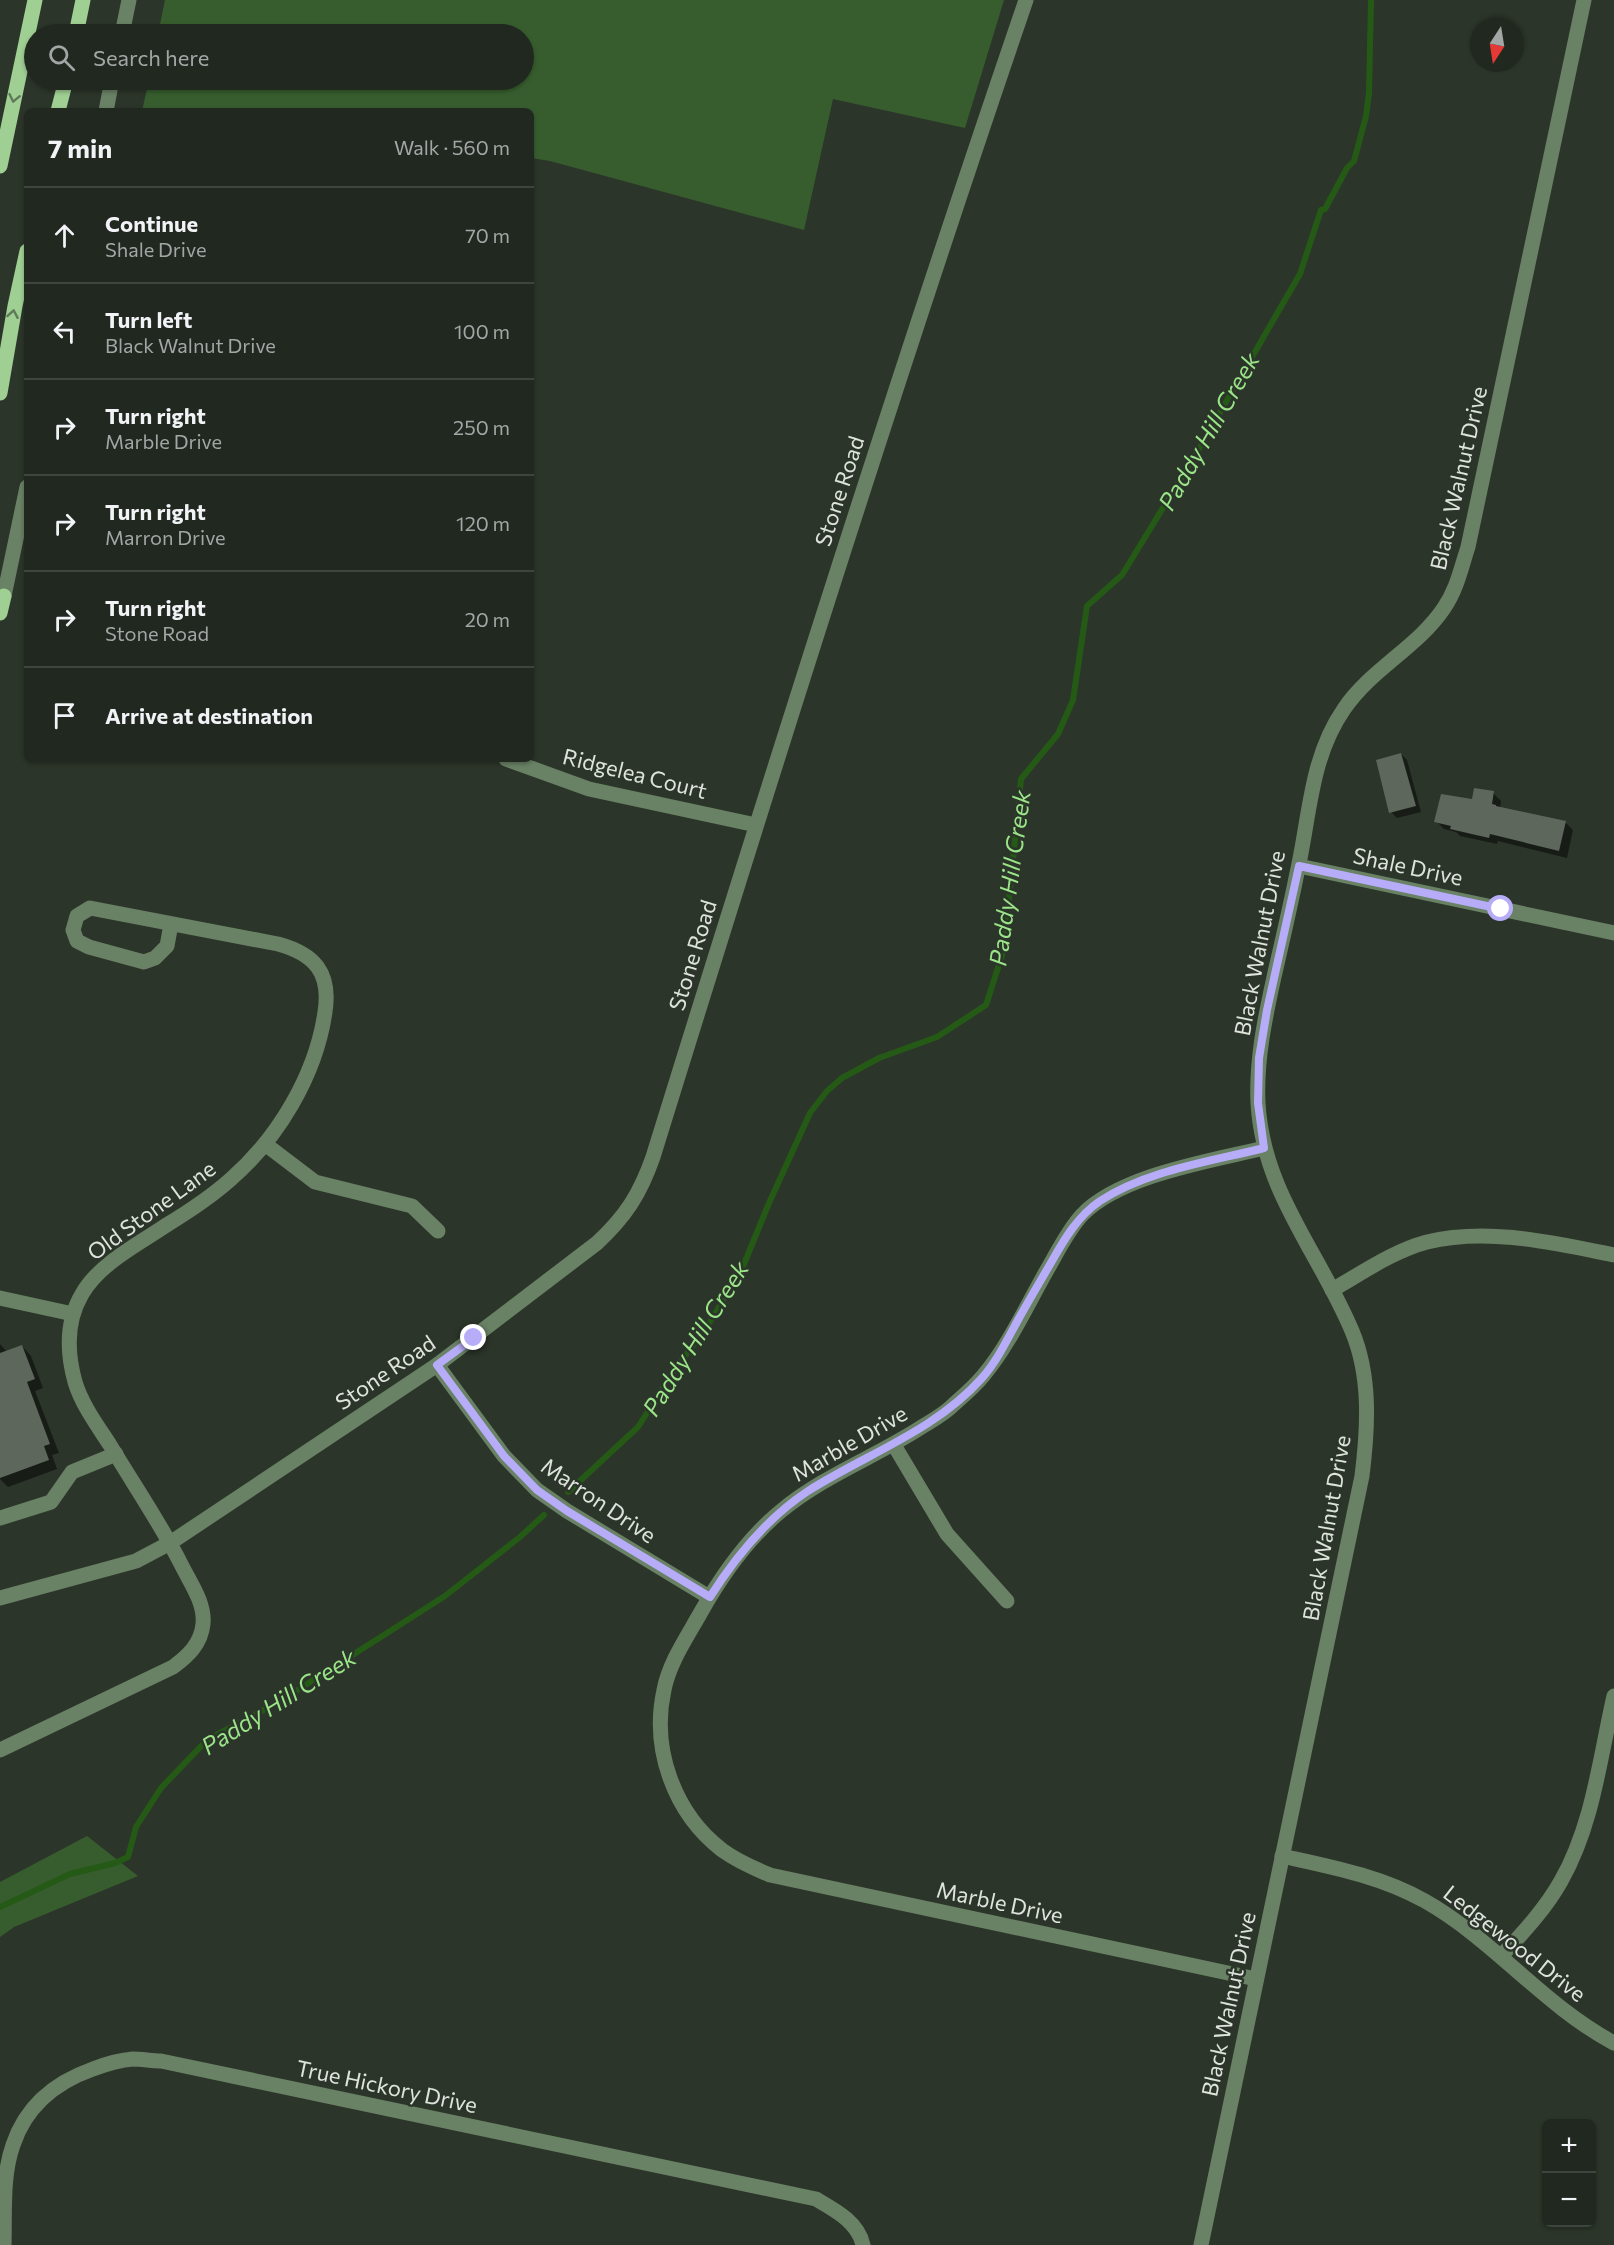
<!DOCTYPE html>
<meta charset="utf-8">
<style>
body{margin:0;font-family:Commissioner,sans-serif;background:#293029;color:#f1f3f6}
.controls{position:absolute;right:18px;bottom:18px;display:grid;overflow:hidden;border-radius:9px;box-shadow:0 2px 4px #0004}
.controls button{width:54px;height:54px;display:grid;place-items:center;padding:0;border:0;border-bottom:2px solid #3e443e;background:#212820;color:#f1f3f6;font:30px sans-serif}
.compass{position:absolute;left:1470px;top:18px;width:54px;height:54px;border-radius:50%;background:#212820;box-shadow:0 2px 4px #0004;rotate:192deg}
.stop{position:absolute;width:18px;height:18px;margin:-14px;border:4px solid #b6acf8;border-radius:50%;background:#fff}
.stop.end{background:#b6acf8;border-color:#fff;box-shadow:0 2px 6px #0008}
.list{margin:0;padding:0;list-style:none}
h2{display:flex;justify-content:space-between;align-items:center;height:78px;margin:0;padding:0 24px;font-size:26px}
h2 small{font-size:20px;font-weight:400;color:#a2a6a5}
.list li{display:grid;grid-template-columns:39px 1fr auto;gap:18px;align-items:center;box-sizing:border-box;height:96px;padding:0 24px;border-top:2px solid #3e443e}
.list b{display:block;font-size:22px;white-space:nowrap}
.list p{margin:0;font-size:20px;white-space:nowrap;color:#a2a6a5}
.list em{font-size:20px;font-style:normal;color:#a2a6a5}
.icon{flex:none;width:33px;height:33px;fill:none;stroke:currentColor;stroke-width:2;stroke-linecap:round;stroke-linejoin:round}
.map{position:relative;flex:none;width:1614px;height:2245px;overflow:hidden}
.search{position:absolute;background:#212820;box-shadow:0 2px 4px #0004;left:24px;top:24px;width:510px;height:66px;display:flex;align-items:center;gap:15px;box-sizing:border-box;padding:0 21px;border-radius:33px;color:#a2a6a5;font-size:22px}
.panel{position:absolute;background:#212820;box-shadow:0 2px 4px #0004;left:24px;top:108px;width:510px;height:654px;border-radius:9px}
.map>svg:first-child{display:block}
.green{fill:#375d2e}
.shadow{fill:#0007}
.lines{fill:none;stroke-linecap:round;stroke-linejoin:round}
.stream{stroke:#255a16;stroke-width:6}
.building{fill:#5e675b}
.minor{stroke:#698164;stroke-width:15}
.major{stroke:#9fcf93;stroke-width:15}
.oneway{stroke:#607a59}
.route{stroke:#b6acf8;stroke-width:8}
.labels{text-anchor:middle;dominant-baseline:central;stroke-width:5;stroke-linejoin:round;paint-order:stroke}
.street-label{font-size:22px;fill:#dee4dd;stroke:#2c352a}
.water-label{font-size:24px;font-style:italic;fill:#9be589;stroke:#2c352a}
</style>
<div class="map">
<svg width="1614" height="2245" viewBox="0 0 1614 2245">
<rect width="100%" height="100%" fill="#2c352a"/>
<g class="green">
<path d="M165 0H1004L965 128 833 99 804 230 550 161 531 158V111H142L149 80H524V34H158Z"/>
<path d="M87 1836 138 1876 14 1927 0 1937V1882Z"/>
</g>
<g class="shadow">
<path d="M1401 754 1407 760 1421 812 1397 818 1391 812Z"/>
<path d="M1493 793 1501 801 1500 809 1565 822 1573 830 1567 858 1498 841 1497 844 1460 836 1456 832 1444 829 1436 821 1473 801Z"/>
<path d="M0 1344 7 1352 22 1346 31 1356 43 1388 35 1391 59 1453 52 1455 57 1469 8 1487 0 1479Z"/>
</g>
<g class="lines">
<g class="stream">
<path d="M568 1492 638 1427 673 1372 707 1327 742 1269 769 1203 810 1113 827 1091 842 1078 879 1058 937 1037 986 1005 1004 949 1021 779 1058 734 1073 700 1087 606 1122 575 1197 452 1300 274 1321 210 1325 209 1347 168 1354 161 1366 116 1369 93 1371 0"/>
<path d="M0 1907 70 1874 115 1863 128 1857 136 1827 161 1788 207 1740 282 1700 445 1596 520 1537 544 1515"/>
</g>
</g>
<g class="building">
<path d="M1401 753 1416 806 1389 813 1376 760Z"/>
<path d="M1474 788 1494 791 1492 804 1496 805V806L1566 821 1559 851 1490 834 1489 838 1450 829 1451 826 1434 822 1441 794 1472 799Z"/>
<path d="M22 1345 35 1379 27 1382 50 1444 44 1446 49 1460 0 1478V1353Z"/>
</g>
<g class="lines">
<g class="minor">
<path d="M122 34 129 0"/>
<path d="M106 111 112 80"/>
<path d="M0 595 4 596 27 487"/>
<path d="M506 759 589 789 756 825"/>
<path d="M1299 866 1614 933"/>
<path d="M265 1144 315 1182 412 1206 438 1231"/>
<path d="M1332 1290C1362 1273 1393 1251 1427 1242 1488 1227 1554 1243 1614 1255"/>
<path d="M0 1298 73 1314"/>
<path d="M437 1365 504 1456 537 1490 567 1511 709 1597"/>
<path d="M894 1445 947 1534 1007 1601"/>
<path d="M0 1518 51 1502 72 1472 116 1454"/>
<path d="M0 1598 136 1561 170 1543 437 1365 597 1243C626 1216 640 1194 653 1157 773 770 895 383 1026 0"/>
<path d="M0 1750 173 1667C188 1656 201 1644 203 1624 205 1603 191 1584 182 1566 161 1524 134 1485 110 1445 97 1425 82 1405 75 1382 67 1353 66 1321 82 1294 99 1264 137 1245 165 1226 188 1212 211 1197 231 1179 278 1138 316 1075 325 1012 331 973 315 954 278 944L90 908 77 916 73 930 77 941 89 947 144 962 155 958 167 946 171 924"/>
<path d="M1282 1856C1332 1867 1380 1876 1425 1901 1494 1940 1544 2006 1614 2043"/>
<path d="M1501 1956C1523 1933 1546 1908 1561 1881 1593 1825 1600 1757 1614 1696"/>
<path d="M1256 1979 770 1875C753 1868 737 1861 722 1850 674 1813 651 1749 664 1690 669 1663 687 1637 701 1612 722 1575 748 1538 781 1511 823 1476 875 1457 920 1428 931 1421 943 1415 952 1406 962 1397 974 1387 983 1376 1009 1345 1027 1305 1047 1270 1058 1251 1068 1230 1082 1215 1120 1175 1211 1161 1264 1148"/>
<path d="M4 2245C5 2212 2 2176 13 2145 26 2106 56 2082 93 2069 106 2064 119 2060 133 2059 142 2059 152 2061 161 2061L816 2199C835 2210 858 2222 863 2245"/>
<path d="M1201 2245 1362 1476C1368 1428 1371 1376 1352 1331 1319 1252 1263 1192 1258 1103 1256 1060 1265 1018 1274 977 1282 942 1290 908 1297 873 1310 816 1310 758 1344 709 1371 669 1418 647 1444 608 1457 589 1461 568 1468 547L1584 0"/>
</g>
<g class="major">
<path d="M76 34 83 0"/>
<path d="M58 111 66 80"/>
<path d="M0 166 35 0"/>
<path d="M0 393 15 306 27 251"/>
<path d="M0 613 4 596"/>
</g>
</g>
<defs><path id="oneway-chevron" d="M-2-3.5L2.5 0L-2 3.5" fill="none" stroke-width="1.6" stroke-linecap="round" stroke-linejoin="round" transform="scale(1.5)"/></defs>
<g class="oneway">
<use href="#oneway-chevron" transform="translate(14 98) rotate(102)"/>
<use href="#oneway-chevron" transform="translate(13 314) rotate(-80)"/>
</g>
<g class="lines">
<path class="route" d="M474 1338 437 1365 504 1456 537 1490 567 1511 710 1597C736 1556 767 1518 808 1491 866 1454 935 1431 982 1378 997 1361 1007 1340 1018 1320 1029 1300 1041 1280 1052 1261 1065 1238 1078 1216 1100 1201 1148 1170 1209 1162 1264 1148L1258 1103 1259 1058 1267 1010 1299 866 1501 909"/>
</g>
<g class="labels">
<g class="street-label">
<text transform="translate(1458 478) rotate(-77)">Black Walnut Drive</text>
<text transform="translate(839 491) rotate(-72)">Stone Road</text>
<text transform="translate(635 773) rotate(14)">Ridgelea Court</text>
<text transform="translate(1408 866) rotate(12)">Shale Drive</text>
<text transform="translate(1259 943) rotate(-79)">Black Walnut Drive</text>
<text transform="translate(692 955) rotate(-73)">Stone Road</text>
<text transform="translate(151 1210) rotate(-36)">Old Stone Lane</text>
<text transform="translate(385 1372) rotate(-34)">Stone Road</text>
<text transform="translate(849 1443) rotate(-30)">Marble Drive</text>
<text transform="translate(599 1500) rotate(34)">Marron Drive</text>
<text transform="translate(1326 1528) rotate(-80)">Black Walnut Drive</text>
<text transform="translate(1000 1902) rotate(12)">Marble Drive</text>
<text transform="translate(1515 1943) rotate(38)">Ledgewood Drive</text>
<text transform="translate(1228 2004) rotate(-78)">Black Walnut Drive</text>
<text transform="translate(387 2086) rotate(12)">True Hickory Drive</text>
</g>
<g class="water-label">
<text transform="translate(1208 431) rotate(-60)">Paddy Hill Creek</text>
<text transform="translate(1009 878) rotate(-82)">Paddy Hill Creek</text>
<text transform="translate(695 1338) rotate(-58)">Paddy Hill Creek</text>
<text transform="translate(278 1701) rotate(-32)">Paddy Hill Creek</text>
</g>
</g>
</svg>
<div class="controls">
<button>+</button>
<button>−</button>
</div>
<svg class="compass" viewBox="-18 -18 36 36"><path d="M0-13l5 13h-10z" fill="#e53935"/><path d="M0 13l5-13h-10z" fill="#a2a6a5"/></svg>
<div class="stop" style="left:1501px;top:909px"></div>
<div class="stop end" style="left:474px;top:1338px"></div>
<div class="search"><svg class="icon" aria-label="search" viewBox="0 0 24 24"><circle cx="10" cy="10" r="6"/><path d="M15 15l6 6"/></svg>Search here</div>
<section class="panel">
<h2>7 min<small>Walk · 560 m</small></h2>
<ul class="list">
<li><svg class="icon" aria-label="ahead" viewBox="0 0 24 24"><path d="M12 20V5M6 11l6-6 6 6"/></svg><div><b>Continue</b><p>Shale Drive</p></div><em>70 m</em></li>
<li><svg class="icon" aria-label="left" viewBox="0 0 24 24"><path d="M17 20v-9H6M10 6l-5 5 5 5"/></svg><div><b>Turn left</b><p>Black Walnut Drive</p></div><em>100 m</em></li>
<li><svg class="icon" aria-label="right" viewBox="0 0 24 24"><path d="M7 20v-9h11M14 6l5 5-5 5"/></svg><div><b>Turn right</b><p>Marble Drive</p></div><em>250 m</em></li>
<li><svg class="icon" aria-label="right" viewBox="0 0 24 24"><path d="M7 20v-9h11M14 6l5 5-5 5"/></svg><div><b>Turn right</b><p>Marron Drive</p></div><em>120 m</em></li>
<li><svg class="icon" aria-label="right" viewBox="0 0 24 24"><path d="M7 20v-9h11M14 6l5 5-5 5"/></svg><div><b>Turn right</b><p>Stone Road</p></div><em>20 m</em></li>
<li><svg class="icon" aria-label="arrive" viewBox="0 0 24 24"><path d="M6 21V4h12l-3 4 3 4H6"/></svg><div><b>Arrive at destination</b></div></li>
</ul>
</section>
</div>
